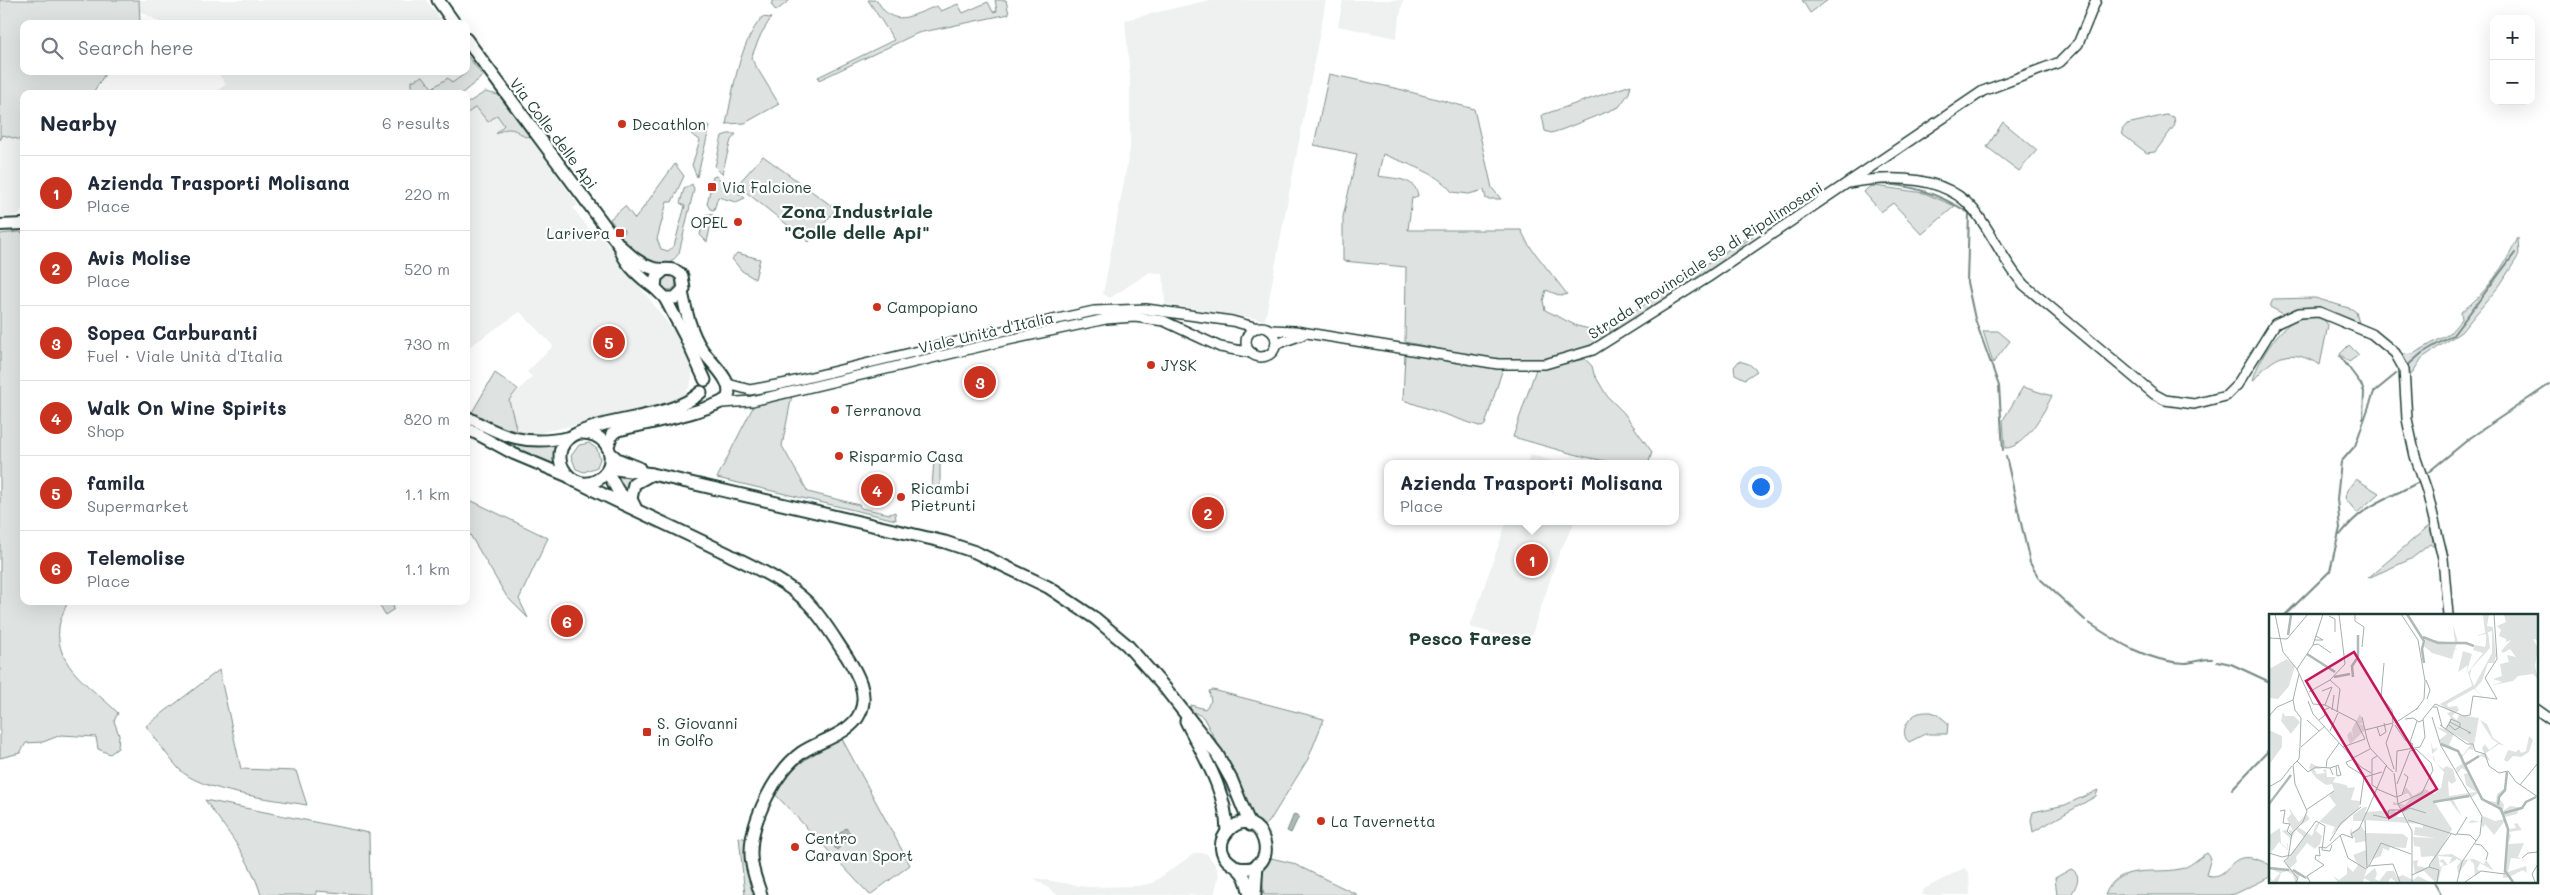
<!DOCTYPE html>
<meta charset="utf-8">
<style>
body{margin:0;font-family:Mali,sans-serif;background:#f2f2f3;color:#1f2937}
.controls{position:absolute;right:15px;top:15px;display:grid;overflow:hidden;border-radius:10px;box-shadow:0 5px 20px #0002}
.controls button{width:45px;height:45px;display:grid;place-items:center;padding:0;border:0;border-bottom:1px solid #e0e1e3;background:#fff;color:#1f2937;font:25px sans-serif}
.you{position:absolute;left:1760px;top:486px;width:18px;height:18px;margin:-12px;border:4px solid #fff;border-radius:50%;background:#1a73e8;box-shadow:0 0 0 8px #1a73e833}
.badge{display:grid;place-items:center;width:32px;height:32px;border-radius:50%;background:#c8321e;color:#fff;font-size:16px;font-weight:700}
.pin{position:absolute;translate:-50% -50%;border:2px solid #fff;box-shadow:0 1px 5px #0006}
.popup{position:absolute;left:1384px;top:460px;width:295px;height:65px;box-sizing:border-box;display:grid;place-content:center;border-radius:10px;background:#fff;filter:drop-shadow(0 1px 4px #0005);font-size:16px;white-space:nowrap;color:#747a83}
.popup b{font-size:19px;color:#1f2937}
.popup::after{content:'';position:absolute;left:50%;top:100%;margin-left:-10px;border:10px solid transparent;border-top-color:#fff}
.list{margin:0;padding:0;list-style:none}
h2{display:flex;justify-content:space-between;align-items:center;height:65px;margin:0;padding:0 20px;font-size:21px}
h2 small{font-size:16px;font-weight:400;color:#747a83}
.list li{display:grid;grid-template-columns:32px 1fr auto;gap:15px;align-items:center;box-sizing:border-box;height:75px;padding:0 20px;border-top:1px solid #e0e1e3}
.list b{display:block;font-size:19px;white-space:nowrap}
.list p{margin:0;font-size:16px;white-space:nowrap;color:#747a83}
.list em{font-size:16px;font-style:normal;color:#747a83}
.icon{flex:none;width:28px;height:28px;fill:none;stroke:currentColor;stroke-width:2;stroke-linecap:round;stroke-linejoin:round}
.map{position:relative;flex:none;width:2550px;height:895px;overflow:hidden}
.search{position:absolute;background:#fff;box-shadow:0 5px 20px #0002;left:20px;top:20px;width:450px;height:55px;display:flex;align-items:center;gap:12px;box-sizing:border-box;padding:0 18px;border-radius:10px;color:#747a83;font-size:19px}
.panel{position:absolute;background:#fff;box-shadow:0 5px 20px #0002;left:20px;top:90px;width:450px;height:515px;border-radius:10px}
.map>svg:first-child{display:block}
.built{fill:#eef1f0}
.green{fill:#dee3e2;stroke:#7e908b}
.water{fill:#afbab7;stroke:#758883}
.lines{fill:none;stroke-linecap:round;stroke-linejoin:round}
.stream{stroke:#758883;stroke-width:2}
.tertiary-casing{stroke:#1f3d34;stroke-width:12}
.secondary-casing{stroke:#1f3d34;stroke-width:14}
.primary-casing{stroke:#1f3d34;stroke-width:15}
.tertiary{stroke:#fff;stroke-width:9}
.secondary{stroke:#fff;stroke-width:10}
.primary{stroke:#fff;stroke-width:11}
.poi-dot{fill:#c8321e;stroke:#fff;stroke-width:2}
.labels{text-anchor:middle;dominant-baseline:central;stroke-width:4.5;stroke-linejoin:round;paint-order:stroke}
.poi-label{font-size:15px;fill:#1f3d34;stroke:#fff;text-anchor:start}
.street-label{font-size:15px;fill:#1f3d34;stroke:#fff}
.quarter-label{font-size:18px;font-weight:bold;fill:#1f3d34;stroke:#fff}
.inset-river{fill:none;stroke:#afbab7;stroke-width:2.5}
.inset-road{fill:none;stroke:#a5b1ae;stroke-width:1}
.view{fill:#c2185b;fill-opacity:0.15;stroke:#c2185b;stroke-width:2.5}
.inset-edge{fill:none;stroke:#1f3d34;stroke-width:2.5}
</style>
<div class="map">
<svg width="2550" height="895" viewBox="0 0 2550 895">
<rect width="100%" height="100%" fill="#fff"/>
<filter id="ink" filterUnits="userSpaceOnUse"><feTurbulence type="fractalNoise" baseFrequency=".02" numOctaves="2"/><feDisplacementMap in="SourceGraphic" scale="10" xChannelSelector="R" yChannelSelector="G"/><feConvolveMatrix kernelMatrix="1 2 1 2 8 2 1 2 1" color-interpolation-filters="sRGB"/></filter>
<g filter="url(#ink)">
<g class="built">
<path d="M139 0H426L444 24H163L140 11Z"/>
<path d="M1209 0H1326L1265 320 1165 304 1163 274 1150 272 1110 298 1103 294 1130 149V78L1125 20Z"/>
<path d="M1343 0H1403L1396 38 1338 26Z"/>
<path d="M466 54 483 76 461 94H219L217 91 226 84 216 71H466Z"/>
<path d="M485 92 499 95 578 205 573 208 589 229H596L685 346 692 367V376L690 386 679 402 534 434 517 432 509 400 532 377 527 372 553 346 520 312 466 349V104Z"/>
<path d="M3 135 24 141V207L19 215 0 217V140Z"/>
<path d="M1530 454 1562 464H1527Z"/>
<path d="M1507 521H1575L1558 556 1529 643 1470 627Z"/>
<path d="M1195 853H1206L1215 864 1219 875 1214 895H1058L1034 878 1087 887 1138 886 1152 883Z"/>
<path d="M1964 868 1969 872 1970 895H1922L1924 889Z"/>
</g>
<g class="green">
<path d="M0 0H139L140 24H24V71H107L92 94H24V141L3 135 0 140Z"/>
<path d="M774 0H790L776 11 771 4Z"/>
<path d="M868 0H877C893 30 911 15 937 6L941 11 958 4 963 13 988 2 993 12 997 11 995 0H1006L1009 14 918 33 819 80 818 77 894 40Z"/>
<path d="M1802 0H1828L1810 13Z"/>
<path d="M762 17 771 18 761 34 751 58 779 104 745 123 726 124C734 87 738 47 762 17Z"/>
<path d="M466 54 483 76 461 94H416L412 87V81L423 76 432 88 448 78 452 83 466 73Z"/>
<path d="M1329 74 1399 89 1474 109 1492 188 1501 199H1486L1484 190 1469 194 1452 192C1436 171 1406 164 1383 154L1378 176C1393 179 1416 177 1418 196L1412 198 1408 230H1521L1528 244 1567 294 1561 296 1546 290 1543 301 1545 310 1577 326 1602 332 1606 339C1580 349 1553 360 1524 361 1487 362 1442 349 1405 342L1406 267 1343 261V217L1357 154 1314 145Z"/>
<path d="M1631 85 1629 93 1619 107 1561 130 1551 133 1545 131 1542 115Z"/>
<path d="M485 92 499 95 529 136 525 137C514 128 508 126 496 134L504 125 497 115 488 122 476 107 466 114V104Z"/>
<path d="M2166 115 2174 117 2175 125 2155 152 2147 153 2123 135 2122 130 2127 124Z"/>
<path d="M2003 122 2037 150 2019 171 1987 147Z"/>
<path d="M704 123 710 126 697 177 692 165 700 140 691 134 695 128Z"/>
<path d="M728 134H736L731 140 722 174 715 167 722 136Z"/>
<path d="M763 156 836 209 809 242 737 185Z"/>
<path d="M675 164 684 176 672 202H667L657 239 661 249 668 251 674 246 685 206 680 203 684 189 692 184 694 189 679 253C660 282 635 253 621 236L625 232 623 229 619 232 610 219 625 206 635 219Z"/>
<path d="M716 176 717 177 745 198 736 202 718 197 714 210 710 209 707 204 713 177Z"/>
<path d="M1875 186 1924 193 1955 206 1922 234 1893 203 1881 212 1864 192 1869 187Z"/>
<path d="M707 214 713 215 707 242 700 235 704 217Z"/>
<path d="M19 232 24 233V601H68C65 609 60 619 59 627 54 668 94 688 118 713L114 721 119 735 118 748 110 754 98 749 96 737 61 735 43 742 26 743 20 753 0 758V234Z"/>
<path d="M1754 233 1753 237 1739 246V251L1611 337 1609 327Z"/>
<path d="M2518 238 2519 255 2500 285 2461 332 2422 358 2407 381 2398 355 2413 354 2449 334 2462 319 2461 312C2486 294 2505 265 2518 238Z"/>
<path d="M737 253 760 259 755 279 742 271 732 259Z"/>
<circle cx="669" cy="283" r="7"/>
<path d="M2315 298 2352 309 2356 312 2359 323C2331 312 2315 301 2285 315L2270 307 2273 299Z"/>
<path d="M2314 316 2324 320 2328 325 2320 365C2290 347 2274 355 2253 381 2256 363 2278 329 2295 320 2300 318 2309 318 2314 316Z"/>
<path d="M1983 331H1998L2010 341 1993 363Z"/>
<path d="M2349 345 2359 355 2349 362 2340 354Z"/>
<path d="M1405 352 1503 368 1485 425 1482 427 1403 400Z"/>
<path d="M1585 359 1592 366 1594 374 1607 396 1624 413 1652 452 1649 462C1619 471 1544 445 1513 437L1536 369Z"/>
<path d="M1739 361 1749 364 1757 371 1745 379 1735 374 1734 367Z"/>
<path d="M495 373 518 389 509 400 517 432 500 428 471 414Z"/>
<path d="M2023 387 2052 396C2044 412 2024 449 2005 448L2003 420Z"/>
<path d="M792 395 782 446 808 492 859 505 861 508 890 514 895 512 896 520 717 478 754 405Z"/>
<path d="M498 437C520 448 538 447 562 443L560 470 505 444Z"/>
<path d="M589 443 597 449 600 459 597 467 584 472 576 469 571 456 579 445Z"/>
<path d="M934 459 940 460V489L932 487Z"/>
<path d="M617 474 637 477 626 495Z"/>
<path d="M2356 479 2379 493 2357 513 2345 498 2347 490Z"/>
<path d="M466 498 548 538 519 599 528 618 507 597 466 528Z"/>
<path d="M2430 525 2434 547 2430 544 2411 559 2368 578Z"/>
<path d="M377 601H392L394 609 385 615Z"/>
<path d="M219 670 241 769 296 771 307 805C274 799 201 792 179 769 167 756 157 740 146 726Z"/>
<path d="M1213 690 1324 719 1308 759 1269 822 1263 827 1254 821 1228 763 1203 717 1190 710 1191 705 1205 709 1211 701 1209 691Z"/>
<path d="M1931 712 1937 714 1948 723 1947 734H1925L1909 742C1899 734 1907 717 1919 713 1922 712 1927 712 1931 712Z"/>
<path d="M842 739 910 865 870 895 774 793C796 761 809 757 842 739Z"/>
<path d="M2098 790 2096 796 2033 832 2031 820 2033 812 2065 805Z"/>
<path d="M205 800 369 833 370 895 316 891V895H261C251 860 226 829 205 800Z"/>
<path d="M739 837 747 839C744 859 748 876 754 895H745Z"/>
<path d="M2207 853 2211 858 2206 875C2234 883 2225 841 2270 865V877L2235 894 2228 895H2105C2118 862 2153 875 2180 869 2190 867 2198 858 2207 853Z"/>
<path d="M1271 858 1292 863 1358 895H1264L1261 868Z"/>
<path d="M2071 869C2083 875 2076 886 2071 895H2057L2055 878Z"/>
</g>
<g class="water">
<path d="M1294 814 1299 816 1291 833 1287 831Z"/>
<path d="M846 828 852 835 837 850 830 842Z"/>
</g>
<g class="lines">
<g class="stream">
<path d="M1873 184C1909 183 1939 194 1969 213L1967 282 1975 319 1999 386 2003 450"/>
<path d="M2340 356 2361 384 2364 392 2363 418"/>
<path d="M2406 367 2422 353 2453 335 2515 253"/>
<path d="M2006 456 2030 563 2039 578 2085 620"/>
<path d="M2426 474 2470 438 2550 384"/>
<path d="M2340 535C2365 503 2384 501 2417 483"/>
<path d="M2285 615 2330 571 2340 528 2337 499 2341 462 2355 446 2374 392 2396 374"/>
<path d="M2089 623C2117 642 2149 662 2185 663 2194 663 2202 658 2212 659"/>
<path d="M2217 661 2231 664 2270 682"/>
<path d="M2232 789 2270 749"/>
<path d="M2434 881 2441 895"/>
</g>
<g class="tertiary-casing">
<g id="tertiary">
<path d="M1848 183C1889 176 1943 174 1973 209 1993 233 2003 262 2024 285L2154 394 2165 400 2194 404 2226 396 2237 385 2275 324 2299 313 2319 312 2372 334 2395 353 2404 369 2407 419 2415 456 2427 491 2443 558 2448 615"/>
<circle cx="1261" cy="342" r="15"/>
<path d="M1270 330 1295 331 1498 364H1545L1593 350 1707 278 1983 91 2060 62 2078 44 2096 0"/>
<path d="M1276 344 1302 335"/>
<path d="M728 384 750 390 782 384 993 333 1094 311 1146 309 1232 321 1258 328"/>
<path d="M722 403 752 401 999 342 1106 319 1135 317 1164 321 1220 347 1252 353"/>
<path d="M2536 709 2550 719"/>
</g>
</g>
<g class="secondary-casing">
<g id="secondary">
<path d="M0 225 24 224"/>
<path d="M466 416C504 438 527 446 570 437"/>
<path d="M466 428 514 454 569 477"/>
</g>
</g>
<g class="primary-casing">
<g id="primary">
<path d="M438 0 455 24"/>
<path d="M466 39 619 245C629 254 639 264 652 268 664 272 673 265 682 276L684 289 675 298H665L655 288 656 277 664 270"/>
<path d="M621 251C628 267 641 278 655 288"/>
<path d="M665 298 685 336 705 380"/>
<path d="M580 433C602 432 617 450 607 471 579 507 538 454 574 435 611 416 672 419 701 392"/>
<path d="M608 446 612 434 618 430C638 425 718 410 728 397 734 380 709 362 701 348 690 331 686 311 682 292"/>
<path d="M610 453 617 459 639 468"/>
<path d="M608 468 652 474 945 542 975 552 1048 587 1096 619 1127 645 1165 688 1217 754 1232 781 1250 825"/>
<path d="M607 471 618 491 631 504"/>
<path d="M576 481C625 506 676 528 726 553 754 567 784 580 807 602 823 618 834 638 847 657 857 673 869 694 860 713 851 734 818 741 801 753 775 772 750 822 751 855 751 869 757 882 761 895"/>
<path d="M635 507 631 499 634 484 652 474"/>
<path d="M1186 721C1204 757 1226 790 1227 831"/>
<path d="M1238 868C1287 876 1261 799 1229 830 1223 836 1220 843 1222 851 1225 863 1236 864 1242 873 1247 879 1248 888 1250 895"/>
<path d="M1255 895 1257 864"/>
</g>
</g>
<use href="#tertiary" class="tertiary"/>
<use href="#secondary" class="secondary"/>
<use href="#primary" class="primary"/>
</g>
</g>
<g class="poi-dot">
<circle cx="622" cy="124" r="5"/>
<rect x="707" y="182" width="10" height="10" rx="2.5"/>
<circle cx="738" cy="222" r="5"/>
<rect x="615" y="228" width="10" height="10" rx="2.5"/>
<circle cx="877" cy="307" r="5"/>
<circle cx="1151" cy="365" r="5"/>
<circle cx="835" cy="410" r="5"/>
<circle cx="839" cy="456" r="5"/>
<circle cx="901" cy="497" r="5"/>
<rect x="642" y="727" width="10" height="10" rx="2.5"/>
<circle cx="1321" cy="821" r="5"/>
<circle cx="795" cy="847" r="5"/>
</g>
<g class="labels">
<g class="poi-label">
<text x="632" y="124">Decathlon</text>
<text x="722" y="187">Via Falcione</text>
<text x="728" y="222" text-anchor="end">OPEL</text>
<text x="610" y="233" text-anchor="end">Larivera</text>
<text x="887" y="307">Campopiano</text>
<text x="1161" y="365">JYSK</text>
<text x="845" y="410">Terranova</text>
<text x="849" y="456">Risparmio Casa</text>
<text x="911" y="488">Ricambi<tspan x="911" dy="17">Pietrunti</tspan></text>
<text x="657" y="723">S. Giovanni<tspan x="657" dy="17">in Golfo</tspan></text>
<text x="1331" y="821">La Tavernetta</text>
<text x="805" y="838">Centro<tspan x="805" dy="17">Caravan Sport</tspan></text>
</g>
<g class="street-label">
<text transform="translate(554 133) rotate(53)">Via Colle delle Api</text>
<text transform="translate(1705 260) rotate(-33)">Strada Provinciale 59 di Ripalimosani</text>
<text transform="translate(986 332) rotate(-13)">Viale Unità d'Italia</text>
</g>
<g class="quarter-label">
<text x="857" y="211">Zona Industriale<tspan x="857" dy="21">"Colle delle Api"</tspan></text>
<text x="1470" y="638">Pesco Farese</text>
</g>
</g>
<g transform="translate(2269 614)">
<rect width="269" height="269" fill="#fff"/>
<path d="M214 0H220L218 12 224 13 227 42 225 49H219L213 67 206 75 216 85 205 75 178 90 179 93 188 92 190 96 183 102 188 106 190 101 210 104 204 136 200 135 194 142 195 149 215 139 213 134 216 130 220 136 229 129 223 125 211 106 218 110 224 124 236 132 230 130 217 139 221 147 212 142 201 147 197 152 215 186 227 188 228 180 236 174 237 177 230 184 235 191 234 197 241 192 256 194 249 197 248 200 236 203 240 215 247 214 245 210 248 209 253 216 240 218 242 222 239 230 255 229 249 243 252 245 242 244 239 258 257 252 258 259 254 256 242 262 244 268 240 263 234 264 239 216 235 208 225 221 216 210 214 214 212 208 199 209 203 206 211 208 214 202 226 207 235 205 228 193 216 188 209 179 203 183 184 185 193 203 180 186 166 189 183 215 169 241 183 240 193 246 205 245 215 250 217 246 225 257 211 249 208 255 211 257 206 262 205 250 200 245 189 260 188 252 192 247 188 245 180 250 183 243 169 242 171 253 175 250 170 247 174 245 179 251 173 252 169 268H166L155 257 146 260 144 247 149 246 148 252 159 254 165 242 152 243 151 233 145 232 144 223 167 224 145 221 146 213 154 214V210L96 206 93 211 95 207H84V201L95 193H98L96 198 126 196 129 203H136L130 191H124V188L136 191 142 184 139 179 133 181 137 173 144 182 156 175 165 180 172 174 175 158 166 148 164 145 163 138 162 128 164 135 170 133 164 137 170 134 163 140 167 149 174 155 177 152 184 155 187 167 183 170 179 167 180 182 207 178 197 171 195 160 200 159 193 154 188 159 187 154 193 150 190 139 173 132 170 126 178 120 167 113 176 115 182 104 178 99 182 98 171 90 203 72 199 58 214 39 204 36 206 31 216 33 217 29V20L207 22 216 19ZM223 17V39L205 72 201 62 202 55 221 34 219 18ZM185 120 202 130 194 141 180 131ZM269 0V26L264 25 269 34 266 52 269 65 264 60 249 62 244 67 220 72 233 68 224 65 233 62 231 50 240 48 238 41 247 43 241 35 234 39 232 37 242 26 237 28V25L230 22 232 16 228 12 237 8 235 1ZM184 11 189 28H198L203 31 188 30 186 34 190 36 186 35 183 45 163 39 155 32 157 25 186 29ZM194 37 203 40 197 61 199 51 189 58ZM18 45 26 52 20 72 9 85 0 84V55ZM14 98 16 102H25L31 108 22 120 12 107ZM91 100 94 109 90 110 95 111 96 116 81 130 78 121 82 117 84 124 83 115ZM0 116 13 122V133L0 151ZM260 122 264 126 260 138 252 143 244 142 238 148 235 146 239 136 247 138 250 135 252 139 257 137ZM42 149 53 155H45L48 160 56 159 54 156 57 155 58 163H67L64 168 77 171 79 174 86 173 82 186 91 187 90 194 62 221 66 213 51 208 47 217 53 222 51 230 46 235 38 229 27 243 28 248 21 254 37 263 44 256 39 263 41 268 32 260 28 267 31 268H26L24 261 18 257 12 259 9 268H3L0 262 4 267 11 259 1 255 0 253 20 255 16 248 35 223 27 216 20 228 21 224 13 217 17 216 22 221 19 215 24 217 18 205 22 200 20 194 30 208 37 200 41 205 29 213 43 222 47 211 67 191 60 182 65 176 63 170 57 171 47 164 40 154ZM92 212 97 219 134 220 139 224 137 234 121 233 120 237 114 234 112 242 102 246 95 263 106 254 108 260 106 265 110 267 118 257H125L128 263 134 261 144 266 149 262 161 268H127L122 264 119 268H102L95 264 94 268H69L64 262 70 266 78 260V252L84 258 89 251 84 241 97 236V227L86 229V224L81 220 82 213 83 218ZM11 214 12 229 19 235 18 230 19 229V236L10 228 2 239 0 221Z" fill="#dee3e2" fill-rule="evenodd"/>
<path class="inset-river" d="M138 0 155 27 153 35 155 49M19 21 22 1M154 23 169 29H197L205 32M38 40 66 58M65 63 81 60M84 63 83 52 89 43V21M172 130 189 137 213 185 232 195 239 215 236 257 244 268M196 151 210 142M164 188 200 182M0 190 22 161M229 191 230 183 236 176 238 158M235 199 253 194 257 188 267 183M0 254 20 256M24 256 37 264"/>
<path class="inset-road" d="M6 0 14 38 28 55 44 90 56 91 87 107 96 125M86 0V7L95 13 93 33M132 0 149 26 156 67 155 85 147 96M60 2 66 5V18M0 24 18 25 39 0M45 26H54L47 22M44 31 49 30 62 39M115 49 112 83 123 96 124 109M28 55 44 31 54 0M61 66 76 50 70 0M61 66 71 75 68 98M157 66 161 76 158 85M53 77 63 73 56 91M40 78 61 66M39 87 44 100 92 153 102 159M164 93H168L173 112M63 96 65 81M0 102 8 93 24 86M93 103 98 125M163 103 172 132 213 202 211 221 193 248 188 268M136 105 144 104 150 108 154 106M38 106 50 117M50 106 56 101 55 96 60 94M126 109 149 94M124 110 117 129 125 155M126 111 136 126 144 130 142 134M171 111 198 130H204L206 137 216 140 220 152 230 159 239 157 247 168 269 183M180 111 186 116 191 113V109L182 105 181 108M108 113 111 122 117 118 115 109M177 115 181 108 202 119H199M96 116 124 109M61 117 69 99M98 125 101 134 118 152M141 128 148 107M32 133 56 112M74 133 96 125M84 144 101 135M85 145 77 148 79 152 97 163M28 147 39 158 47 153 61 154 64 161M57 154 58 146 70 129M61 154 67 152 69 151 72 161 68 162 67 152M127 158 128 137 151 133 156 123 154 105 166 90 195 102 201 101 204 82 228 85 216 64 228 45 225 0M103 159V145L108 142M103 159V171L108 174M125 159 129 190 143 217V268M114 160 117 152 124 158M96 163 113 158M128 170 141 137 147 135 162 149 164 156 153 179 129 190M251 171 269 149M0 173 12 166 23 152M108 175 127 183 133 181 139 163 135 160M91 191 95 163M100 193 114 160M37 196 65 177M11 197 16 196 14 209 21 210 18 217 22 221M133 198 141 194 157 199M104 201 118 204 120 196H131M96 206 98 254M139 206 187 221 198 203M188 220 201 221 207 227M71 221 79 244 97 255M61 227 72 209 92 193M206 230 212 231 219 239 217 246M0 239 13 243 22 241 47 207 56 212 53 236 61 237 63 231M253 244 259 239 269 238M100 252 112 229 142 240M98 254 100 252 124 250 131 268M143 261 160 253M27 268 29 265 15 247 19 244 23 219 34 208 38 197 26 170 24 151 30 145 31 133 32 104 26 96 24 86 30 60M41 268 38 262 55 251 46 245 47 241 51 242 50 233 57 234 73 220 84 224 82 220 90 215 100 193M168 268 170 256 160 253 161 250 182 220M196 268 212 257 236 260M266 268 263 260 269 250"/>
<path class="view" d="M85 38 168 175 120 204 37 67Z"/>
<rect width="269" height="269" class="inset-edge"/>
</g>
</svg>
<div class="controls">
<button>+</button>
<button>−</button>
</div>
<div class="you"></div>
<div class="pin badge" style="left:1532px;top:560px">1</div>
<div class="popup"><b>Azienda Trasporti Molisana</b>Place</div>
<div class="pin badge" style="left:1208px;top:513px">2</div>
<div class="pin badge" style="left:980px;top:382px">3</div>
<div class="pin badge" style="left:877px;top:490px">4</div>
<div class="pin badge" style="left:609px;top:342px">5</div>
<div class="pin badge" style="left:567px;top:621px">6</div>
<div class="search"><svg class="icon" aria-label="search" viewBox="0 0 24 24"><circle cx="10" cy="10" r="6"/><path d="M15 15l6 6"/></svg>Search here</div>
<section class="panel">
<h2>Nearby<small>6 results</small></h2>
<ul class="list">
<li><span class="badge">1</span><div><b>Azienda Trasporti Molisana</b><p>Place</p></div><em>220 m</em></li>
<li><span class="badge">2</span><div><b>Avis Molise</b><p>Place</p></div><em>520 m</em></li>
<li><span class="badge">3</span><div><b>Sopea Carburanti</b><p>Fuel · Viale Unità d'Italia</p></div><em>730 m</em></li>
<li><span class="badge">4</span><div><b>Walk On Wine Spirits</b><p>Shop</p></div><em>820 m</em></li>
<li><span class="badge">5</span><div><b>famila</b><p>Supermarket</p></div><em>1.1 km</em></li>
<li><span class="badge">6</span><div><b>Telemolise</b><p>Place</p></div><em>1.1 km</em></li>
</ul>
</section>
</div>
